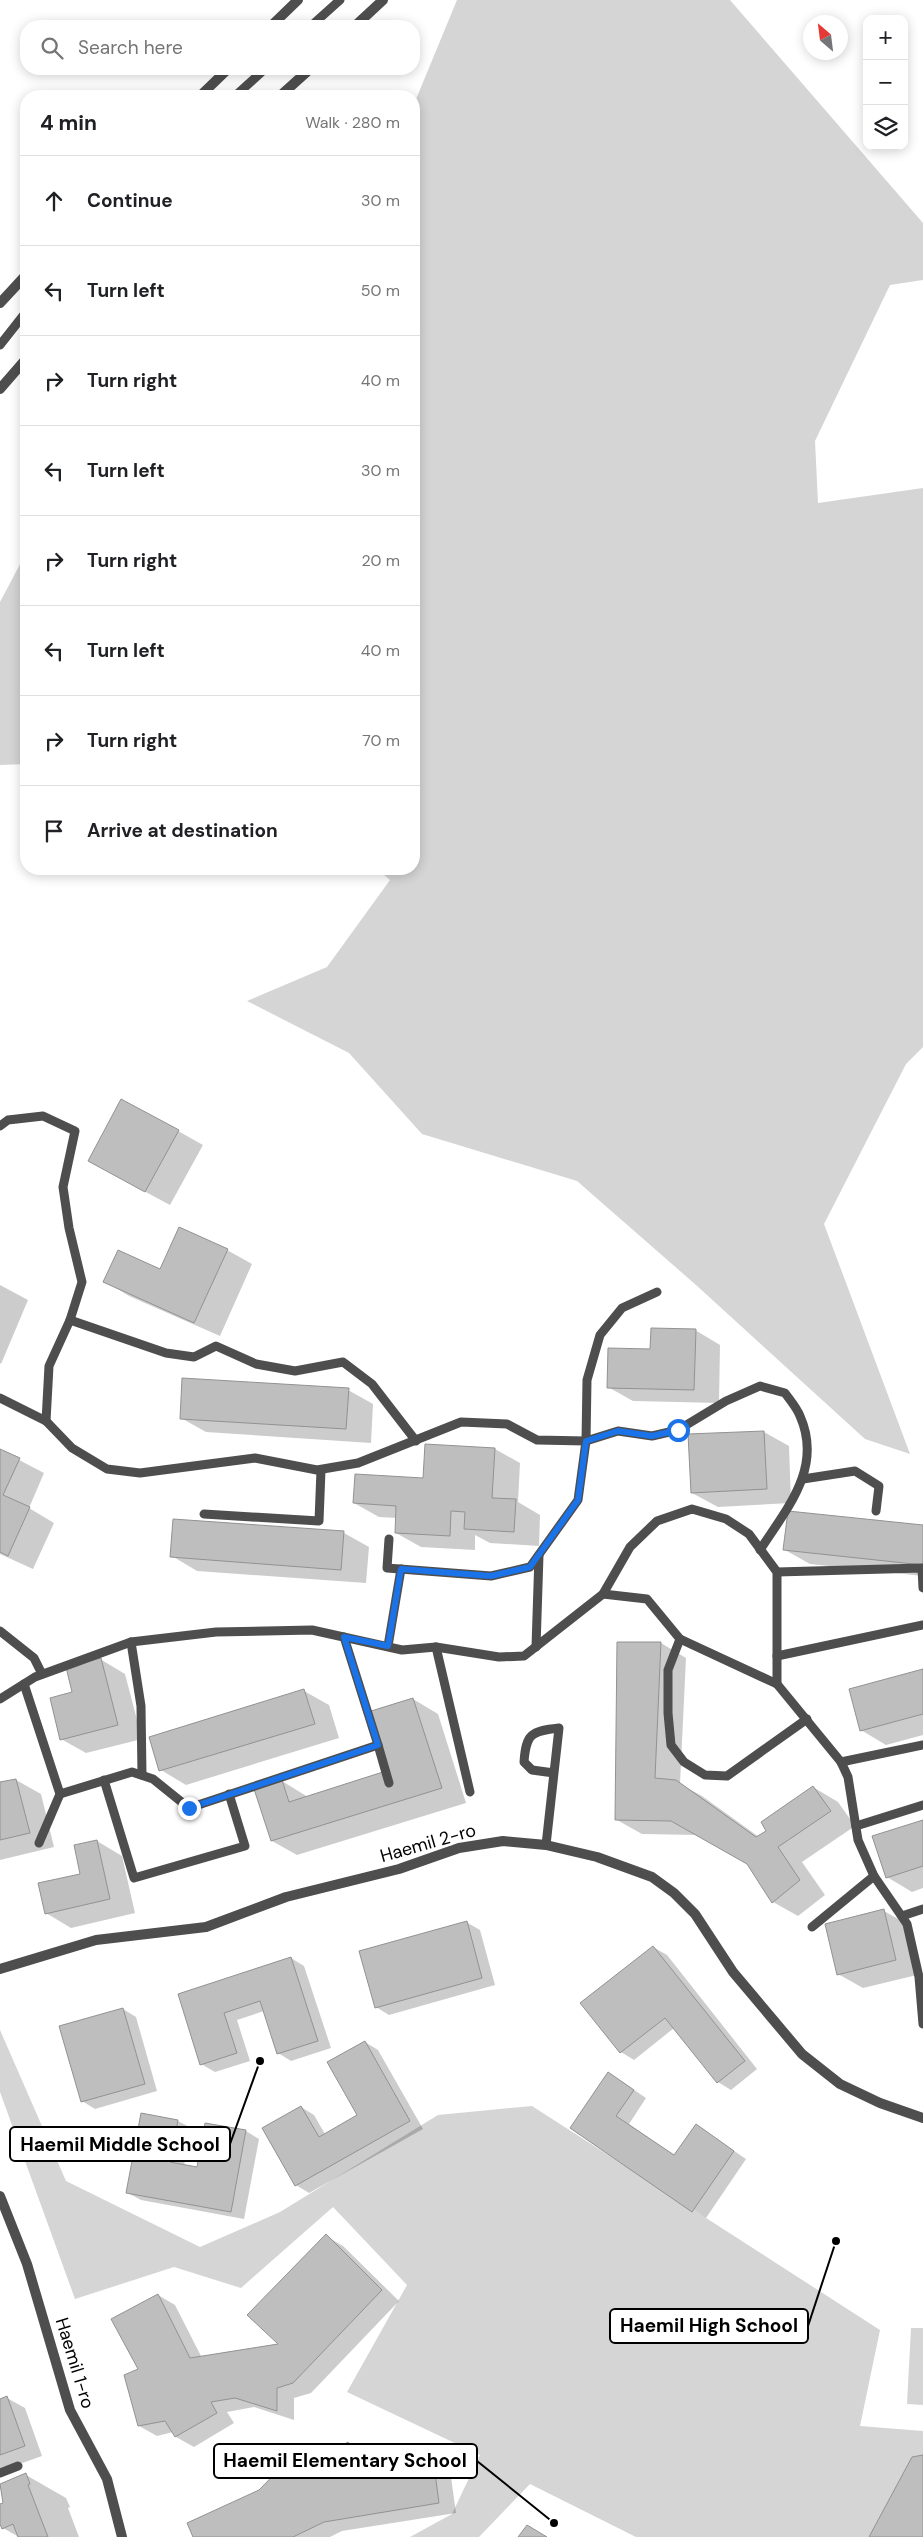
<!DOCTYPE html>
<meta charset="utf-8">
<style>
body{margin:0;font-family:"DM Sans",sans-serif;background:#f2f2f2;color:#202124}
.controls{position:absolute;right:15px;top:15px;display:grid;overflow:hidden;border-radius:10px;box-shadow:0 2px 12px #0003}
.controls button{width:45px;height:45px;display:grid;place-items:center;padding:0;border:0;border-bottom:1px solid #e0e0e0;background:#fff;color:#202124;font:25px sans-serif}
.compass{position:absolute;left:803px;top:15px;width:45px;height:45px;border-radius:50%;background:#fff;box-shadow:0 2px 12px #0003;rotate:332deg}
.stop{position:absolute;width:15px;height:15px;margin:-11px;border:4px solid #1a73e8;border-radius:50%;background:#fff}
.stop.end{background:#1a73e8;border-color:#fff;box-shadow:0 1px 5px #0008}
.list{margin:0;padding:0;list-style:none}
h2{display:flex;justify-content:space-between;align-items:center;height:65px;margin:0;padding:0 20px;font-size:21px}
h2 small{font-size:16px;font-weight:400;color:#757577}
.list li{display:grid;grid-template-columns:32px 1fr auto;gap:15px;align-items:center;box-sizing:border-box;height:90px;padding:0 20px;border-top:1px solid #e0e0e0}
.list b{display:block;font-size:19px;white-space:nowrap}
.list em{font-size:16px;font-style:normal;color:#757577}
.icon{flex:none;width:28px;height:28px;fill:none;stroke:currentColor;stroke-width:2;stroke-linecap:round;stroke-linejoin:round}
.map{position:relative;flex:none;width:923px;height:2537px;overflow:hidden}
.search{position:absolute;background:#fff;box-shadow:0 2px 12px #0003;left:20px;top:20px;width:400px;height:55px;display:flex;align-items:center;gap:12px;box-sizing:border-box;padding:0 18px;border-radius:20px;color:#757577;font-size:19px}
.panel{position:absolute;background:#fff;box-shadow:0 2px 12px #0003;left:20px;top:90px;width:400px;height:785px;border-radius:20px}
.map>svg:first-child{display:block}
.green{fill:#d5d5d5}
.shadow{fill:#0003}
.building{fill:#bebebe;stroke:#929292}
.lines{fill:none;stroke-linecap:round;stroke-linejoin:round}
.service{stroke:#4e4e4e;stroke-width:9}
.tertiary{stroke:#4e4e4e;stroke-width:10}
.route{stroke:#1a73e8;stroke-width:6}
.labels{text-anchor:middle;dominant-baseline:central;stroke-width:5;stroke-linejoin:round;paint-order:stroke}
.street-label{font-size:18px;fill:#000;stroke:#fff}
.leader{fill:none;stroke:#000;stroke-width:2}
.callout-dot{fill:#000;stroke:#fff;stroke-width:2}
.callout{fill:#fff;stroke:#000;stroke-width:2}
.callout-label{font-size:19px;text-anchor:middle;font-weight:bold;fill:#000}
</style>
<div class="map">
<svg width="923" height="2537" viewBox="0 0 923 2537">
<rect width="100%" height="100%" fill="#fff"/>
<g class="green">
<path d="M457 0H730L923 223V280L890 285 815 441 818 503 923 488V1047L906 1064 824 1224 910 1454 865 1439 696 1285 577 1181 422 1134 349 1053 247 1001 327 967 390 880 377 869H414V104Z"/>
<path d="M26 553V764L0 765V602Z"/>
<path d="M0 2030 66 2181 200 2247 280 2212 438 2115 532 2106 880 2330 860 2426 923 2431V2537H636L530 2484 479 2537H410L452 2514 480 2455 347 2392 407 2285 333 2207 241 2288 174 2267 75 2299 0 2092Z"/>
<path d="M911 2328H923V2405L907 2404Z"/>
</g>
<g class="shadow">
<path d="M178 1131 203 1145 170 1205 114 1175Z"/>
<path d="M227 1250 252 1264 220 1336 129 1296 105 1281 161 1271Z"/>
<path d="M0 1285 28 1300 1 1364 0 1363Z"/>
<path d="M695 1330 720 1345 719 1403 633 1401 608 1387 651 1350Z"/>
<path d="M348 1390 373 1404 371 1443 206 1432 181 1418Z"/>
<path d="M764 1432 789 1446 791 1503 718 1507 692 1493Z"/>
<path d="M495 1449 520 1463 518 1502 540 1515 539 1546 490 1543 475 1535V1550L421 1547 396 1533 397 1518 379 1517 354 1503 424 1479Z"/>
<path d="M0 1450 44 1473 29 1508 54 1523 33 1569 0 1554Z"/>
<path d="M174 1520 344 1533 369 1547 366 1583 197 1571 172 1556Z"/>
<path d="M923 1527V1576L810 1564 785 1550Z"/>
<path d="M619 1643H661L686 1658 680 1784 702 1796 759 1837 768 1831 813 1787 838 1802 855 1826 802 1862 825 1895 798 1916 773 1902 748 1863 697 1835 642 1834 617 1820Z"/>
<path d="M100 1659 125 1674 142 1739 86 1753 61 1739 74 1693Z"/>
<path d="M923 1671V1735L886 1745 861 1730Z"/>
<path d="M304 1691 329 1705 339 1738 186 1785 161 1770Z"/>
<path d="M413 1699 438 1714 466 1803 297 1855 272 1841 282 1781 308 1797 388 1772Z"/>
<path d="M16 1780 41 1794 54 1847 0 1860V1784Z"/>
<path d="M923 1821V1888L912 1892 887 1877Z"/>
<path d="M97 1841 122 1856 135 1913 71 1928 46 1913 82 1875Z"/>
<path d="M884 1911 909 1925 921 1974 863 1988 838 1974Z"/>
<path d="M466 1922 480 1930 495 1985 389 2015 376 2007Z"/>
<path d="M653 1947 667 1955 757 2069 731 2090 718 2082 674 2028 634 2060 621 2052Z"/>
<path d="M291 1958 304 1966 331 2048 291 2061 278 2053 264 2011 237 2020 250 2061 215 2072 201 2064 179 1994Z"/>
<path d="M123 2009 136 2017 157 2091 95 2109 82 2101Z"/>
<path d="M365 2042 378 2050 423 2129 309 2193 296 2185 301 2107 314 2115 325 2134 358 2116Z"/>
<path d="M621 2081 646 2098 629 2124 675 2156 709 2134 746 2159 706 2218 571 2128Z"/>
<path d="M178 2121 191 2128 184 2166 198 2168 246 2131 259 2139 244 2219 141 2200 128 2193Z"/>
<path d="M326 2236 343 2246 399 2301 311 2393 294 2398V2420L254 2407 227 2412 234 2423 194 2447 176 2437 173 2432 157 2436 139 2426V2370L158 2295 175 2305 202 2358 280 2345Z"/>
<path d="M7 2398 25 2408 42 2456 0 2471V2400Z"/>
<path d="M348 2443 366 2453 374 2467 405 2459 412 2463 433 2460 450 2470 456 2513 342 2531 330 2537H195L260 2491 301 2448 319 2460Z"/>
<path d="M26 2475 66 2498 70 2507 68 2508 79 2537H19L3 2528 0 2521V2505L4 2503 0 2485Z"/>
</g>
<g class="building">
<path d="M121 1099 179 1130 145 1192 88 1161Z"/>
<path d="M179 1227 228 1249 194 1323 103 1282 118 1250 160 1269Z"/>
<path d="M651 1328 696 1329 694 1390 607 1388 608 1348 650 1349Z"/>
<path d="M182 1378 349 1388 346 1429 180 1419Z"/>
<path d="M764 1431 767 1489 691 1493 688 1434Z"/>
<path d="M425 1444 495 1448 492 1498 516 1499 514 1532 464 1529 465 1512 451 1511 450 1536 395 1533 396 1506 353 1503 355 1474 423 1478Z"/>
<path d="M0 1449 20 1458 3 1495 30 1507 8 1556 0 1552Z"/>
<path d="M788 1511 923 1525V1565L783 1550Z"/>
<path d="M173 1519 344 1531 341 1570 170 1557Z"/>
<path d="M617 1642H661L655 1778 676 1780 756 1837 766 1831 761 1822 813 1786 831 1811 778 1847 800 1880 772 1903 747 1864 671 1821 615 1820Z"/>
<path d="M101 1658 118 1725 60 1740 50 1698 72 1692 66 1667Z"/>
<path d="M923 1669V1714L860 1731 849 1689Z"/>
<path d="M304 1689 315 1724 159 1771 149 1737Z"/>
<path d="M413 1698 442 1788 271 1841 254 1789 282 1780 289 1802 386 1771 368 1712Z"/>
<path d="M16 1779 30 1833 0 1840V1782Z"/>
<path d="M923 1820V1866L886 1878 872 1836Z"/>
<path d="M97 1840 110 1899 45 1914 38 1883 80 1874 74 1845Z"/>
<path d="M884 1909 896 1960 837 1975 825 1924Z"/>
<path d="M467 1921 482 1978 375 2008 359 1951Z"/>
<path d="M653 1946 745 2061 717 2083 665 2018 620 2053 580 2003Z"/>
<path d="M291 1957 318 2041 277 2054 260 2001 224 2013 237 2053 200 2065 178 1994Z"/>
<path d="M123 2008 145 2084 81 2102 59 2026Z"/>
<path d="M365 2041 410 2121 295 2186 262 2128 301 2106 319 2137 357 2115 327 2062Z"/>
<path d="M608 2072 634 2090 616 2116 674 2155 696 2124 734 2151 692 2212 570 2128Z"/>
<path d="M141 2113 178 2120 170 2162 197 2167 205 2123 246 2130 231 2212 126 2193Z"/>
<path d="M326 2234 382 2290 293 2383 277 2388V2411L235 2398 211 2402 217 2413 175 2437 165 2421 138 2426 124 2375 138 2369 111 2319 158 2294 190 2358 278 2344 247 2315Z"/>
<path d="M7 2396 25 2446 0 2455V2399Z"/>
<path d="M348 2442 364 2469 405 2457 408 2462 433 2458 439 2503 324 2522 293 2537H193L187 2523 259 2490 301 2447 311 2464Z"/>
<path d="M923 2455V2537H869L912 2457Z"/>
<path d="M26 2473 30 2484 28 2485 48 2537H18L13 2524 2 2529 0 2524V2504L3 2503 0 2484Z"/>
<path d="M527 2525 547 2537H518Z"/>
</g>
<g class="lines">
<g class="service">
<path d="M311 26 340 0"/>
<path d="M235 96 265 69"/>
<path d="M0 345 26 312"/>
<path d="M0 1126 8 1120 43 1116 75 1131 63 1187 69 1228 82 1282 70 1320 49 1366 46 1421"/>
<path d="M70 1320 166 1353 194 1357 216 1346 256 1364 295 1371 343 1362 372 1384 416 1441"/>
<path d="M0 1398 46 1421 72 1448 107 1469 140 1473 255 1458 317 1470 358 1463 461 1422 507 1424 537 1440 586 1441 618 1431 652 1436 678 1430 726 1401 760 1386 785 1393C790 1400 797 1408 800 1416 823 1468 787 1508 760 1550"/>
<path d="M803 1479 855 1471 879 1486 876 1511"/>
<path d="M204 1514 319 1521 321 1470"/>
<path d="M389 1539 387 1568 491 1576 530 1567 578 1500 586 1441 587 1380 600 1335 622 1308 657 1292"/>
<path d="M777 1572 922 1568 923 1588"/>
<path d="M603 1594 647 1599 680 1639 777 1684 841 1762 848 1777 858 1840 874 1876 907 1924 919 1977 923 2024"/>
<path d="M0 1631 34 1658 42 1674"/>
<path d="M680 1639 668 1670V1713L671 1745 684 1762 705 1775 727 1776 807 1719"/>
<path d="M131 1642 141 1706 142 1775"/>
<path d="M388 1646 401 1569"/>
<path d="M436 1647 470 1792"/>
<path d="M536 1647 539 1555"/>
<path d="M777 1656 923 1625"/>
<path d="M24 1684 60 1794 39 1843"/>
<path d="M0 1699 35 1677 131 1642 216 1632 312 1630 402 1650 436 1647 499 1657 524 1656 603 1594 630 1547 657 1521 692 1509 726 1519 749 1534 777 1572V1684"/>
<path d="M378 1745 389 1783"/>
<path d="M841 1762 923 1745"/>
<path d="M104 1780 134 1878 245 1846 229 1794"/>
<path d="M60 1794 132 1772 153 1779 189 1808 378 1745 344 1637"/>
<path d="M856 1826 923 1805"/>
<path d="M546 1845 559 1728C531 1731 526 1734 524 1762L532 1770 554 1773"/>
<path d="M902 1916 923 1909"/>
<path d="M812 1927 874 1876"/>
<path d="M0 2473 18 2466"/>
</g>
<g class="tertiary">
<path d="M271 26 298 0"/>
<path d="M355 26 383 0"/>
<path d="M200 96 228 69"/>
<path d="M280 96 310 69"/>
<path d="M0 303 26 275"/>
<path d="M0 389 26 359"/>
<path d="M0 1969 96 1940 206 1927 286 1897 399 1869 459 1848 503 1841 546 1845 597 1857 652 1877 674 1893 695 1914 733 1972 802 2054 840 2084 880 2103 923 2118"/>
<path d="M0 2196 27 2264 70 2410 107 2479 122 2537"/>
</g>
</g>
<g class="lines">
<path class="route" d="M189 1808 378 1745 344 1637 388 1646 401 1569 491 1576 530 1567 578 1500 586 1441 618 1431 652 1436 678 1430"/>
</g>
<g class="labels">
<g class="street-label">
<text transform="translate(428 1843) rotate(-16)">Haemil 2-ro</text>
<text transform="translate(75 2363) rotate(73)">Haemil 1-ro</text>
</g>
</g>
<path class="leader" d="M260 2061L230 2144M836 2241L808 2326M554 2523L477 2461"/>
<g class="callout-dot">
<circle cx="260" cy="2061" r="5"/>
<circle cx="836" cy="2241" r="5"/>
<circle cx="554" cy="2523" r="5"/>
</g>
<g class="callout">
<rect x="10" y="2127" width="220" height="34" rx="5"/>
<rect x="610" y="2309" width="198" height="34" rx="5"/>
<rect x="214" y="2444" width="263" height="34" rx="5"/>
</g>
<g class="callout-label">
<text x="120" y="2151">Haemil Middle School</text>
<text x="709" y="2332">Haemil High School</text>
<text x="345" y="2467">Haemil Elementary School</text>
</g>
</svg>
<div class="controls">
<button>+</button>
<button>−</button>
<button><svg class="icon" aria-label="layers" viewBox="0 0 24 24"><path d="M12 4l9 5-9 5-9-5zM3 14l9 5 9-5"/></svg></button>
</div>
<svg class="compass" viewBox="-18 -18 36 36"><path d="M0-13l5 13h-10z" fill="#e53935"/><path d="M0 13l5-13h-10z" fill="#757577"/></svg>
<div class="stop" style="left:678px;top:1430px"></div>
<div class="stop end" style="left:189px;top:1808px"></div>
<div class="search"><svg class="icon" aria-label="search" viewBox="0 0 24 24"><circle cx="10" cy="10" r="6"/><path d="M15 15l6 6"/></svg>Search here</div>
<section class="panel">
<h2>4 min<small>Walk · 280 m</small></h2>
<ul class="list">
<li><svg class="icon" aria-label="ahead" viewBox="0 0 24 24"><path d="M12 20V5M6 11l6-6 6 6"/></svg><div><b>Continue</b></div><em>30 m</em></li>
<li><svg class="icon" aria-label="left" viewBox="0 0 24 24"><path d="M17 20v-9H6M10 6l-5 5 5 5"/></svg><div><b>Turn left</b></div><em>50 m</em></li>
<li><svg class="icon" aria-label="right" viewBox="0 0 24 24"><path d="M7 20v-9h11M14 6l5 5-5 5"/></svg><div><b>Turn right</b></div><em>40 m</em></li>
<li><svg class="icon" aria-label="left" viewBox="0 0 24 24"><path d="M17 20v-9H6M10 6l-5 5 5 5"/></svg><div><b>Turn left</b></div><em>30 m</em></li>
<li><svg class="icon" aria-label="right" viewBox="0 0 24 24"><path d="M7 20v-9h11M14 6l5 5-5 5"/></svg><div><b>Turn right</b></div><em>20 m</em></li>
<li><svg class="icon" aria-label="left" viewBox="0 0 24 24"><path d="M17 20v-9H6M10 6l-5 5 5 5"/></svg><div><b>Turn left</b></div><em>40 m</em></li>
<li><svg class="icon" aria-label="right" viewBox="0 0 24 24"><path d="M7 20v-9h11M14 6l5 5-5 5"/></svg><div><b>Turn right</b></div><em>70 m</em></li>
<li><svg class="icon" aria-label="arrive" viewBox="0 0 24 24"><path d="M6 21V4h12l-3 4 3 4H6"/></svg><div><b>Arrive at destination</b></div></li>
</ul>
</section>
</div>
